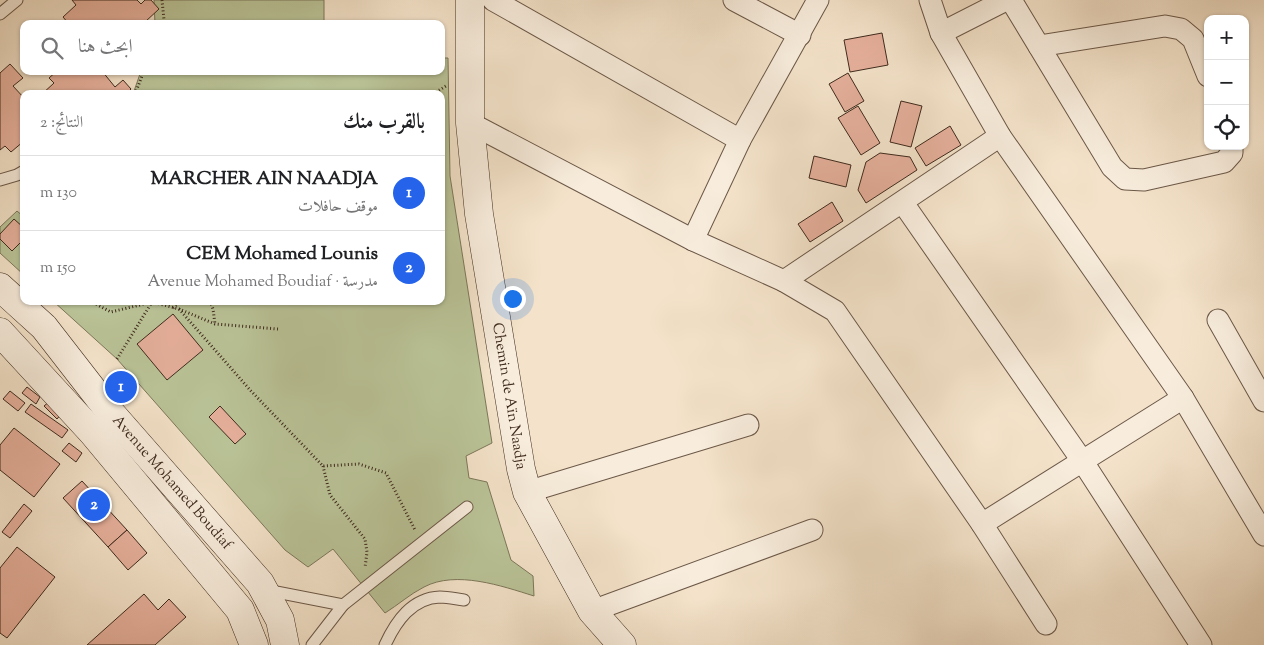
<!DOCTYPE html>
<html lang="ar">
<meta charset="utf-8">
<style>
body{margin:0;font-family:"Sorts Mill Goudy",Amiri,serif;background:#f6f6f6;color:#202124;direction:rtl}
.controls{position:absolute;right:15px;top:15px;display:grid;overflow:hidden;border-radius:10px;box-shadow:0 1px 4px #0004}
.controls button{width:45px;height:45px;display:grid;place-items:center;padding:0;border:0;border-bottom:1px solid #e0e0e0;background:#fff;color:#202124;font:25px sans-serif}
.you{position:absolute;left:512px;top:298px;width:18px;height:18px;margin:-12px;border:4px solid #fff;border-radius:50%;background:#1a73e8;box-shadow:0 0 0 8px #1a73e833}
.badge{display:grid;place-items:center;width:32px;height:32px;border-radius:50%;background:#2563eb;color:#fff;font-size:16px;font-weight:700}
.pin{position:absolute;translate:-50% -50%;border:2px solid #fff;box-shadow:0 1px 5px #0006}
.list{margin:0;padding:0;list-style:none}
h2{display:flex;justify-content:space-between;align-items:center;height:65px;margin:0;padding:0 20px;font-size:21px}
h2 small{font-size:16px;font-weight:400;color:#757577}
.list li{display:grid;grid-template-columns:32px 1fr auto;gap:15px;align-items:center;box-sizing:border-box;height:75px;padding:0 20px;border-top:1px solid #e0e0e0}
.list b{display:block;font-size:19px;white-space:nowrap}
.list p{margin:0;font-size:16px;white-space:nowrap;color:#757577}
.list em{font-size:16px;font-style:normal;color:#757577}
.icon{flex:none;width:28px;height:28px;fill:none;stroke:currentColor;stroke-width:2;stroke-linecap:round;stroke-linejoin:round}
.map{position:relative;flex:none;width:1264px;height:645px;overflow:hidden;direction:ltr}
.search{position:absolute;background:#fff;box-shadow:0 1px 4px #0004;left:20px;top:20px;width:425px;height:55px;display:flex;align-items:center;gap:12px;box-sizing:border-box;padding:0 18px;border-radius:10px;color:#757577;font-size:19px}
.panel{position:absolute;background:#fff;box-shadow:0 1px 4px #0004;left:20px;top:90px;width:425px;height:215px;border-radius:10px;direction:rtl}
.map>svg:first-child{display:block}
.green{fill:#bac498;stroke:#7c775a}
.building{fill:#e6b09c;stroke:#3e2a1d}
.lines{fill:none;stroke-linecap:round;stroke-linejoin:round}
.lane-casing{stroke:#6c5848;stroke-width:13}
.street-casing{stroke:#6c5848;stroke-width:23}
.secondary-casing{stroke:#3e2a1d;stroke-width:29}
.path{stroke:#3e2a1d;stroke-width:3;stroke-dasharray:1 2.5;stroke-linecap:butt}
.lane{stroke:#f8eddd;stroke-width:11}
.street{stroke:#f8eddd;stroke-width:21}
.secondary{stroke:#f8eddd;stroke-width:28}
.labels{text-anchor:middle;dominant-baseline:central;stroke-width:4;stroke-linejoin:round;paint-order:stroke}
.street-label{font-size:15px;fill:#3e2a1d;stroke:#f8eddd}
</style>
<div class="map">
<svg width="1264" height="645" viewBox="0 0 1264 645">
<rect width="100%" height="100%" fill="#f4e3ca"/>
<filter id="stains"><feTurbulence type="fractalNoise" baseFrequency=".004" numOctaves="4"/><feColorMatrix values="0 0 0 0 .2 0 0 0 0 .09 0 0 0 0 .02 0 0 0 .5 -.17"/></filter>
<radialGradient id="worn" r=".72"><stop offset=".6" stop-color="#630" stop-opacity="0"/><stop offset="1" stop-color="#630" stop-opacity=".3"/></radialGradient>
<g class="green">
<path d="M154 0H324V24H155Z"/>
<path d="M441 58H448L450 176 492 443 466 456 469 478 487 482 511 560 533 576 534 596C502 586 456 570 424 587 410 594 398 605 385 613L333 549 308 567 285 550 117 359 53 301H441V94H133L141 71H441Z"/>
<path d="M17 211 24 217V275L0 253V227Z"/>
</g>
<g class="building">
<path d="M72 0H137L141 4 145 0H151L159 9 145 22 146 24H85L83 21 80 24H69L63 17 76 5Z"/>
<path d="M882 33 888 65 850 72 844 40Z"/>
<path d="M10 64 23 78 13 86 24 98V141L11 152 5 146 0 150V73Z"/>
<path d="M57 71H102L115 87 123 80 131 89 126 94H42L54 83 49 78Z"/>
<path d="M848 73 864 101 845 112 829 84Z"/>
<path d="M901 101 922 106 911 147 890 142Z"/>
<path d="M858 106 880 143 861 155 838 118Z"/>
<path d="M950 126 961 145 926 166 915 148Z"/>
<path d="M880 153 910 157 917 170 866 203 858 190 866 162Z"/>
<path d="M814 156 851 165 846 187 809 178Z"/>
<path d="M832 202 843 221 810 242 798 224Z"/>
<path d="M14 219 24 228V239L12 251 0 239V234Z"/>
<path d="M173 314 203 350 167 380 137 344Z"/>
<path d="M27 387 40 397 36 404 22 393Z"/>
<path d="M10 391 25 403 18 411 3 399Z"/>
<path d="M50 401 62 413 57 419 44 406Z"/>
<path d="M31 404 68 430 62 438 25 412Z"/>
<path d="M220 406 246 434 235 444 209 417Z"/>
<path d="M14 428 60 464 34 497 0 470V445Z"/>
<path d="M69 443 82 453 76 462 62 451Z"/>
<path d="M82 481 127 530 108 547 63 498Z"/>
<path d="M24 504 32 511 10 538 2 532Z"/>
<path d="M127 530 147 553 128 570 108 547Z"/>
<path d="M17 547 55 577 7 638 0 633V568Z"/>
<path d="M144 594 158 610 169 599 186 617 155 645H87Z"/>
</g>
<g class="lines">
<g class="lane-casing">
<g id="lane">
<path d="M0 14 17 0"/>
<path d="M0 180 17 175 24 171"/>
<path d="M266 590 343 605"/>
<path d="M312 645 343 605 467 507"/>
<path d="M385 645C396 621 412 598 440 597 448 597 456 599 464 600"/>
</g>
</g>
<g class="street-casing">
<g id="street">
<path d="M493 0 740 140"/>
<path d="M734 0 800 35"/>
<path d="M930 0 941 33 1000 136 1183 398 1264 535"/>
<path d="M1011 0 1112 167 1125 179 1144 180 1224 162 1232 153V146"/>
<path d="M941 33 1006 0"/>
<path d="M1039 46 1165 26 1181 29 1193 39 1208 76"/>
<path d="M470 123 693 240 784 281 835 311 982 524 1046 624"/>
<path d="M903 203 1083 462 1201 645"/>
<path d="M693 240 740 140 818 0"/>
<path d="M784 281 1000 136"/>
<path d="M1218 320 1264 401"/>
<path d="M527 492 748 425"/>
<path d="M982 524 1183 398"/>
<path d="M592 611 812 530"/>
</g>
</g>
<g class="secondary-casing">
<g id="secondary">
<path id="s1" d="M470 0V123L479 214 521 469 527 492 592 611 622 645"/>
<path id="s2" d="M0 287 44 327 110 412 260 583 280 620 285 645"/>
<path d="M0 332 93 433 240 610 254 645"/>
</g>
</g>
<g class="path">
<path d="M162 0 164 20 162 24"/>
<path d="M135 94 144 71"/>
<path d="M433 94 446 86"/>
<path d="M90 301 111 312 152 302"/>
<path d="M210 301 213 309 215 324"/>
<path d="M173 308 181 301"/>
<path d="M179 309 251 391 323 466 359 464 386 473 415 530"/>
<path d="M117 359 152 302 179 309 215 324 278 329"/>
<path d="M323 466 330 495 365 539 367 552 365 568"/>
</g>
<use href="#lane" class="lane"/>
<use href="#street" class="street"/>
<use href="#secondary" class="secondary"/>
</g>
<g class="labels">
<g class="street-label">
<text stroke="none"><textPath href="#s1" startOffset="399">Chemin de Aïn Naadja</textPath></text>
<text stroke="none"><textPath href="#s2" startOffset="261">Avenue Mohamed Boudiaf</textPath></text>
</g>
</g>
<rect width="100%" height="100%" filter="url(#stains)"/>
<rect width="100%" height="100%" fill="url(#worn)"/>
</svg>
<div class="controls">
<button>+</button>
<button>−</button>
<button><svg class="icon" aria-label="locate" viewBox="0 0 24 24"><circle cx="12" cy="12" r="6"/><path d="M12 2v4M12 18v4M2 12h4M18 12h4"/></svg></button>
</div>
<div class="you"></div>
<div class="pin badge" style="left:121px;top:387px">1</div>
<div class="pin badge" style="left:94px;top:505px">2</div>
<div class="search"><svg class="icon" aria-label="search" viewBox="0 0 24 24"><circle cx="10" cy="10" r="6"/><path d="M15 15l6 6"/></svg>ابحث هنا</div>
<section class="panel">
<h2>بالقرب منك<small>النتائج: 2</small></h2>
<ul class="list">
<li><span class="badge">1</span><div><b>MARCHER AIN NAADJA</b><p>موقف حافلات</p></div><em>130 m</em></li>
<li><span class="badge">2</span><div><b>CEM Mohamed Lounis</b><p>مدرسة · Avenue Mohamed Boudiaf</p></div><em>150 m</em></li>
</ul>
</section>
</div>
